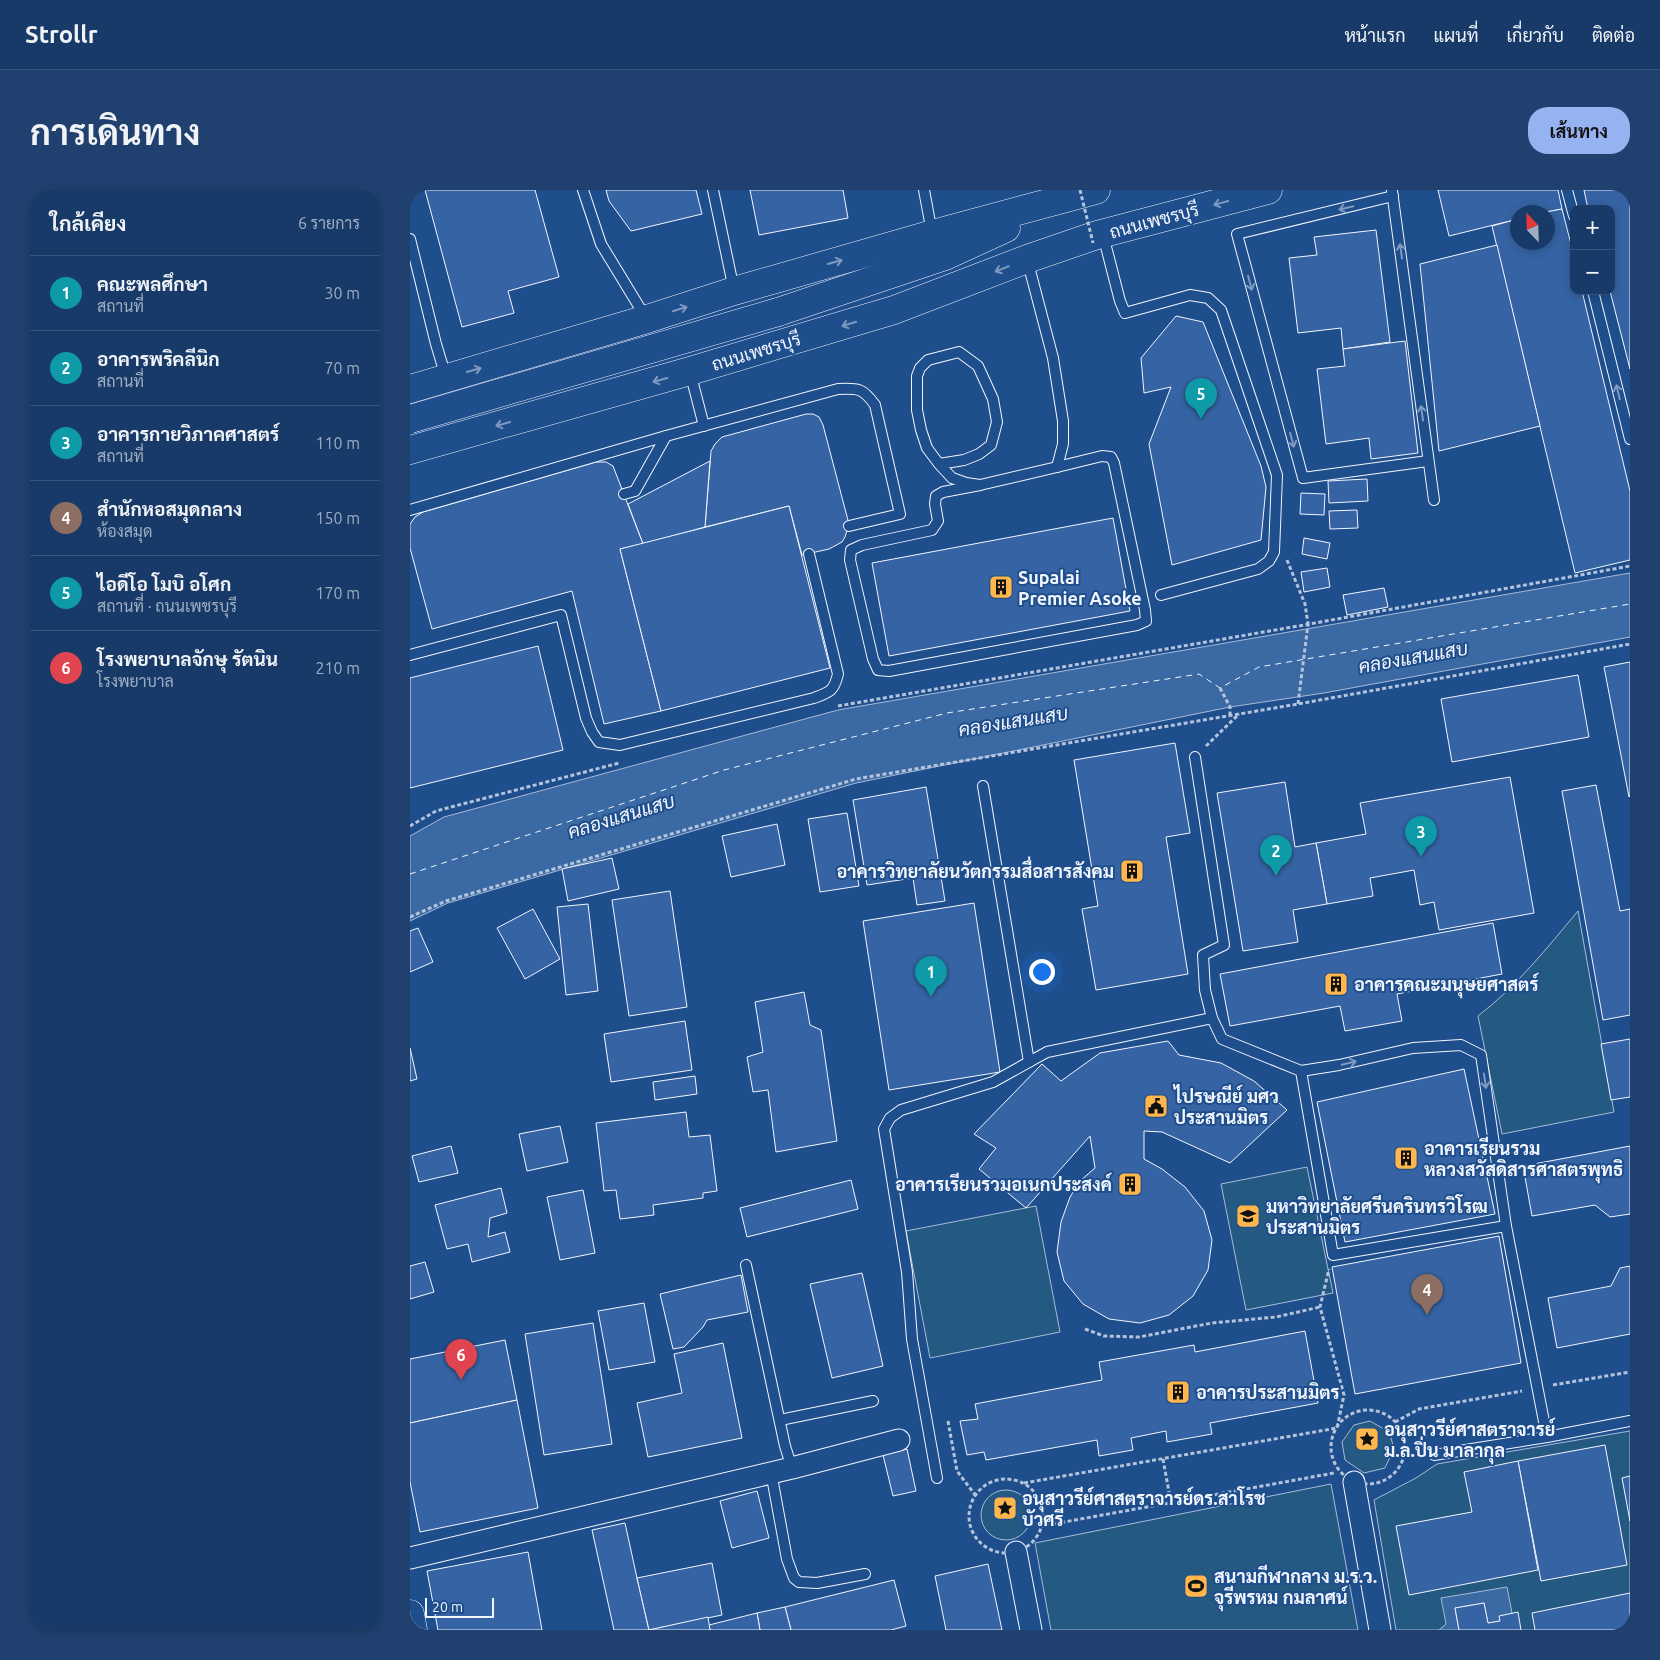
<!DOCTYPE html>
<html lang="th">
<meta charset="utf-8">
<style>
body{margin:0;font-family:Ubuntu,Sarabun,sans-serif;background:#20416f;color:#f1f3f6}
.controls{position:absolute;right:15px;top:15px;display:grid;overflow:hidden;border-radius:10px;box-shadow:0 2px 8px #0003}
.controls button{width:45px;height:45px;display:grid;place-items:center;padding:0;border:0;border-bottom:1px solid #36547d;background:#173a69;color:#f1f3f6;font:25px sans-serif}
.compass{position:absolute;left:1100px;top:15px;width:45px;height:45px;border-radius:50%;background:#173a69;box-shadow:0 2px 8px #0003;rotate:337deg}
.scale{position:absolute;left:15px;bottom:12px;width:69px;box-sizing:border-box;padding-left:5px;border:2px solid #f2f6ff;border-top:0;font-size:14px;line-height:18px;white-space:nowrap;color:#f2f6ff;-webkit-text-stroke:4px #1f4e8c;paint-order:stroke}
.you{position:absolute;left:631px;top:781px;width:18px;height:18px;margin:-12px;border:4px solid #fff;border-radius:50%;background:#1a73e8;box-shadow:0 0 0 8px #1a73e833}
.badge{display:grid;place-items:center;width:32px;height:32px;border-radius:50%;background:#95b2f1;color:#fff;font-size:16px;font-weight:700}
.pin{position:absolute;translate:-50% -41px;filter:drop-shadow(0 1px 2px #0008)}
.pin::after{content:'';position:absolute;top:26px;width:18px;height:15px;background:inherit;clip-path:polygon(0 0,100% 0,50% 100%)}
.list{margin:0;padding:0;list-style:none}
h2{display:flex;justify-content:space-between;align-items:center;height:65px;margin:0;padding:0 20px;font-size:21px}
h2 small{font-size:16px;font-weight:400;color:#9eadc0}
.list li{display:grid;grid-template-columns:32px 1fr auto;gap:15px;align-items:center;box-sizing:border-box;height:75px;padding:0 20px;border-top:1px solid #36547d}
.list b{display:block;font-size:19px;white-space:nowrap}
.list p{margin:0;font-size:16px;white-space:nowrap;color:#9eadc0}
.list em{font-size:16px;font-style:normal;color:#9eadc0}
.map{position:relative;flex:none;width:1220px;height:1440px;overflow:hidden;border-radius:20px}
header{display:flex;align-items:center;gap:30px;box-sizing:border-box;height:70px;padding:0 25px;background:#173a69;border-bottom:1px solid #36547d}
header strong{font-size:24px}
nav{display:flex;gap:28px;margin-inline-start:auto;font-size:18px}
.intro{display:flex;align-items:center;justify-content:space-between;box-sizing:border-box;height:120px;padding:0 30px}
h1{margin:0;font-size:35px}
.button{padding:12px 22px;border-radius:20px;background:#95b2f1;color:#111;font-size:18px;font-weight:700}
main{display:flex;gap:30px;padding:0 30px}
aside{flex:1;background:#173a69;border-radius:20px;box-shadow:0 2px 8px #0003}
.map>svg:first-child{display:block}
.green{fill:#245a82;stroke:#a8bbd7}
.water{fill:#3b69a3;stroke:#a8bbd7}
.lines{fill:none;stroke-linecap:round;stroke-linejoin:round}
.ferry{stroke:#f2f6ff;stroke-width:1;stroke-dasharray:6 5;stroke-linecap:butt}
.building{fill:#3563a3;stroke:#f2f6ff}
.lane-casing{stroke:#f2f6ff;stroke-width:12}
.street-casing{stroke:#f2f6ff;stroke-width:23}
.primary-casing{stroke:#f2f6ff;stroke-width:29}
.path{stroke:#b3c4dc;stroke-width:3;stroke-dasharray:4 2.5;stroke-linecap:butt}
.lane{stroke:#1f4e8c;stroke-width:10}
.street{stroke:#1f4e8c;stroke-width:21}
.primary{stroke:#1f4e8c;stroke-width:28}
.primary-bridge-casing{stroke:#f2f6ff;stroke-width:29;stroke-linecap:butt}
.path-bridge{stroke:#b3c4dc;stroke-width:3;stroke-dasharray:4 2.5;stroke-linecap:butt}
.primary-bridge{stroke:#1f4e8c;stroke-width:28}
.oneway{stroke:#7e9ac0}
.labels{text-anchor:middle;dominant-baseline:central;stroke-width:4;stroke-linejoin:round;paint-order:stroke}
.street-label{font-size:18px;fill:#f2f6ff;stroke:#1f4e8c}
.poi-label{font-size:18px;font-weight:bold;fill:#f2f6ff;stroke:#1f4e8c;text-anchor:start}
.water-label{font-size:19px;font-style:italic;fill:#f2f6ff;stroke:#1f4e8c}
</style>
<header>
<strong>Strollr</strong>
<nav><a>หน้าแรก</a><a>แผนที่</a><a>เกี่ยวกับ</a><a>ติดต่อ</a></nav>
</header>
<div class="intro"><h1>การเดินทาง</h1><a class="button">เส้นทาง</a></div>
<main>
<aside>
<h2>ใกล้เคียง<small>6 รายการ</small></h2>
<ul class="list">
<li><span class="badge" style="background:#0f9aa8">1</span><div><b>คณะพลศึกษา</b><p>สถานที่</p></div><em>30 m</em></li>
<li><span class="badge" style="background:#0f9aa8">2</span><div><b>อาคารพริคลีนิก</b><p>สถานที่</p></div><em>70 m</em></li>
<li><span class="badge" style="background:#0f9aa8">3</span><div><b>อาคารกายวิภาคศาสตร์</b><p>สถานที่</p></div><em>110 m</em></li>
<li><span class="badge" style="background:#8d6e63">4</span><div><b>สำนักหอสมุดกลาง</b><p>ห้องสมุด</p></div><em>150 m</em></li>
<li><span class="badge" style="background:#0f9aa8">5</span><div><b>ไอดีโอ โมบิ อโศก</b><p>สถานที่ · ถนนเพชรบุรี</p></div><em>170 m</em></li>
<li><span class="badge" style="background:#e0444e">6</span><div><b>โรงพยาบาลจักษุ รัตนิน</b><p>โรงพยาบาล</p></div><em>210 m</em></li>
</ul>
</aside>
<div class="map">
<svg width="1220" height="1440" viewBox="0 0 1220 1440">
<rect width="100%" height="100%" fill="#1f4e8c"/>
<g class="green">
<path d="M1168 721 1204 922 1092 944 1068 826C1107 796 1137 758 1168 721Z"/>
<path d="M897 977 923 1103 836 1120 811 994Z"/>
<path d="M626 1016 650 1142 520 1168 496 1041Z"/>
<path d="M960 1231 979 1242 984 1258 975 1278 954 1283 935 1270 932 1252 944 1235Z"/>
<path d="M1220 1241V1440H986L964 1310 1006 1288 1027 1274Z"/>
<path d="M921 1294 948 1440H641L625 1353Z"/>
<circle cx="596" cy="1325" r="25"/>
</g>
<g class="water">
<path d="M1220 383V447L914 503 820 517 446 593 38 713 0 731V646L34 627 428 520Z"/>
<path d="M1097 1397 1102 1423 1090 1431 1078 1433 1074 1413 1045 1418 1049 1440H1029L1036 1434 1031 1408Z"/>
</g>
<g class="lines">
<path class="ferry" d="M0 684 314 580 537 523 789 484 810 498 849 477 1220 414"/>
</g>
<g class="building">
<path d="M15 0H125L149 87 98 101 104 123 52 137Z"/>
<path d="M196 0H286L292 24 221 41 199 11Z"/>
<path d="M340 0H433L438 28 349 45Z"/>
<path d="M1028 0H1148L1152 19 1136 22H1108V29L1039 46Z"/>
<path d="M1174 0H1220V179L1200 101H1201V19H1178Z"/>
<path d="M1152 19 1164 66V101H1172L1220 301V370L1165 383 1082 36 1108 29V52H1138V22H1136Z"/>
<path d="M966 40 980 152 933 159 931 138 888 143 879 68 907 65 904 47Z"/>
<path d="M1087 55 1130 236 1029 261 1010 74Z"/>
<path d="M766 126 793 132 851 276 856 297 851 350 762 375 739 254 761 197 734 203 731 168Z"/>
<path d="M995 151 1008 263 961 269 959 248 916 254 907 179 935 176 933 159Z"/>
<path d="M396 224H403L409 227 413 235 439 334 435 347 432 352 419 359 392 365 379 316 295 337 301 261 305 254 312 247 323 244Z"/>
<path d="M300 271 295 337 233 354 218 314Z"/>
<path d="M186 272H196L203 276 233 354 210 359 251 521 194 534 162 401 22 439 0 358V334L5 327 13 322Z"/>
<path d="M957 289 958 311 919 313 918 291Z"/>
<path d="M891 303 915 304 914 325 890 324Z"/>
<path d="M379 316 420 478 251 521 210 359Z"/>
<path d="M947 320 948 338 920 339 919 321Z"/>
<path d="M703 328 720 421 479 466 462 373Z"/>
<path d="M894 348 920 353 917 369 892 364Z"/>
<path d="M917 378 920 397 894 402 891 382Z"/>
<path d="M974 398 978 417 937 425 933 405Z"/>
<path d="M128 456 153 560 0 598V488Z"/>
<path d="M1220 472V606L1219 607 1194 477Z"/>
<path d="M1168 485 1179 547 1042 572 1031 509Z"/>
<path d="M765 553 780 643 756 647 778 784 686 800 672 719 688 716 664 570Z"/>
<path d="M1100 587 1124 723 1029 740 1024 712 1010 715 1004 680 960 688 963 706 917 714 906 653 956 644 950 613Z"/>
<path d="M875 592 885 657 906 653 917 714 883 720 888 752 833 761 807 603Z"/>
<path d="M1186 595 1210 721 1220 719V825L1193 830 1152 601Z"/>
<path d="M516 597 535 711 507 715 503 688 457 695 443 610Z"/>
<path d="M437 623 449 696 410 702 398 629Z"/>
<path d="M367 634 375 675 321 687 312 646Z"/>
<path d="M202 668 209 699 158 711 152 679Z"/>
<path d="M260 701 277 817 219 826 202 710Z"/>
<path d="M564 713 590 882 479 900 453 731Z"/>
<path d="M178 714 188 801 156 805 147 717Z"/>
<path d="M123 719 150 769 115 789 87 738Z"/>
<path d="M1083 733 1092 784 987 804 992 831 935 841 930 816 820 836 810 784Z"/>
<path d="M8 738 23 772 0 782V741Z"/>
<path d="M394 802 400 835 411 840 427 951 366 962 358 900 343 902 337 867 353 862 345 812Z"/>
<path d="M275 831 282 880 201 892 194 844Z"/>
<path d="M1220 849V907L1201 910 1191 854Z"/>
<path d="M758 851 769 865 811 873 844 891 877 920 820 973 752 942 734 941V969L752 979 775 997 794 1021 802 1050 798 1080 783 1106 759 1125 730 1133 699 1129 673 1114 654 1091 647 1062 651 1032 660 1007 670 991 685 978 680 946 616 1018 569 979 586 958 564 944 632 874 651 891 690 863Z"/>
<path d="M0 858 7 889 0 891Z"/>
<path d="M1054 879 1085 1024 935 1052 907 912Z"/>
<path d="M285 886 287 904 245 910 243 892Z"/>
<path d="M276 922 279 947 300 945 307 1001 293 1003V1008L243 1015 244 1025 210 1029 206 1000 194 1001 186 933Z"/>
<path d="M150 936 158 972 117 981 109 944Z"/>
<path d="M41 956 48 983 9 992 2 966Z"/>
<path d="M1220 956V1024L1200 1027 1185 1015 1122 1026 1113 976Z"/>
<path d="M441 990 448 1019 337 1047 330 1018Z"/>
<path d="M91 998 97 1023 80 1028 78 1047 95 1042 100 1062 62 1072 58 1054 37 1059 25 1015Z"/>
<path d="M173 1000 185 1063 150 1070 137 1007Z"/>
<path d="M1089 1046 1111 1173 945 1204 922 1077Z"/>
<path d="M15 1072 24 1102 0 1109V1076Z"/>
<path d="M1220 1076V1144L1147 1158 1138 1108 1201 1096 1210 1078Z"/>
<path d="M452 1083 473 1176 422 1188 400 1094Z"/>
<path d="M331 1085 338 1122 297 1130 293 1137 274 1157 263 1159 250 1104Z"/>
<path d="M234 1113 245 1172 199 1180 188 1121Z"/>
<path d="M183 1133 202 1254 134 1265 115 1144Z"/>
<path d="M895 1141 908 1213 800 1233 802 1244 757 1252 756 1241 721 1248 723 1260 689 1266 687 1250 576 1270 574 1262 557 1265 550 1231 568 1229 565 1214 692 1190 689 1172 784 1155 785 1162Z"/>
<path d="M95 1150 107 1210 0 1233V1169Z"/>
<path d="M313 1153 332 1248 238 1267 227 1213 272 1203 264 1164Z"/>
<path d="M107 1210 128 1318 10 1342 0 1292V1233Z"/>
<path d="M1195 1255 1217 1375 1131 1391 1108 1271Z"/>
<path d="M497 1259 506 1301 483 1306 473 1265Z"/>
<path d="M1108 1271 1128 1380 999 1405 986 1336 1062 1322 1054 1282Z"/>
<path d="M1220 1286V1331L1212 1288Z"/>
<path d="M347 1301 359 1348 322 1358 310 1311Z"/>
<path d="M215 1333 227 1388 239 1440H204L182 1340Z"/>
<path d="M118 1362 132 1440H28L17 1381Z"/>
<path d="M302 1373 312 1425 239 1440 227 1388Z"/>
<path d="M578 1374 592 1440H536L525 1386Z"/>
<path d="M484 1390 496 1436 481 1440H381L375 1417Z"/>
<path d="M1220 1403V1440H1125L1122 1423Z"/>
<path d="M1074 1413 1078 1433 1090 1431 1089 1426 1108 1422 1111 1440H1049L1045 1418Z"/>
<path d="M375 1417 381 1440H350L347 1423Z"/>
<path d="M347 1423 350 1440H300L299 1435Z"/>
<path d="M298 1427 300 1440H239Z"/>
</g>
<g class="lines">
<g class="lane-casing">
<g id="lane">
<path d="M173 0 191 54 236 128"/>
<path d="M303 0 324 100"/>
<path d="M514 0 522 43"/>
<path d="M1157 0 1164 26"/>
<path d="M982 1 1024 310"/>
<path d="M983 6 827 44 893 288 1018 271"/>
<path d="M693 45 710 111 715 123 780 105 798 108 811 120 867 285 864 362 859 371 848 379 751 405"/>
<path d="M0 49 26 154 36 187"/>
<path d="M1183 101 1220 249"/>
<path d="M280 182 294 236"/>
<path d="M529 274 554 270 569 264 581 255 587 232 583 209 568 176 549 162 518 170 510 178 507 186V220L511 240 517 258 529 274 542 288 556 293 570 295 647 277 653 254V231L643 168 617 69"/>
<path d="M570 295 533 302 526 306 525 314 528 331 522 340 452 355 441 360 440 370 463 469 468 480 479 481 727 435 736 431 735 420 704 273 701 267 692 266 647 277"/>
<path d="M214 304 225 301 256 246"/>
<path d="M0 320 256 246 428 199C448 198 453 198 465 215L490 324 439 336"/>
<path d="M0 465 151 425 176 528 182 542 189 552 210 555 404 508C420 502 424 501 428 484L399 364"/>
<path d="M785 567 814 755 793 765 795 800 802 828 812 849 891 881 923 1065 1096 1036 1137 1247"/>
<path d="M573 596 619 872"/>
<path d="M891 881 929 875 1003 858 1051 855 1071 865 1096 1036"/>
<path d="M336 1075 375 1256 382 1278"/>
<path d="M370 1230 463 1211"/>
<path d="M1024 1265 1137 1247 1220 1231"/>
<path d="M361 1282 377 1369 384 1388 389 1392 407 1393 455 1384"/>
<path d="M527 1288 502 1149 497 1082 474 939 480 928 491 920 583 892 637 862 802 828"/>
</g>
</g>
<g class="street-casing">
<g id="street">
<path d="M944 1292 970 1440"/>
<path d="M606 1362 621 1440"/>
<path d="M0 1368 382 1278 489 1250"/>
</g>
</g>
<g class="primary-casing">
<g id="primary">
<path d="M368 122 535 66 596 38"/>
<path d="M0 199 237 129 324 101 523 44 686 0"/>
<path d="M0 260 280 181 484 120 617 69 687 45 858 0"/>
<path d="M0 1424 3 1440"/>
</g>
</g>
<g class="path">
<path d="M877 370 895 414 898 434"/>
<path d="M810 498 820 517V525"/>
<path d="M428 516 894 435 1220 376"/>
<path d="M796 556 829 524"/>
<path d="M0 636 26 621 209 573"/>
<path d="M0 727 36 711 446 589 888 514 1220 454"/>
<path d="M675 1139 694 1146 729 1147 802 1133 866 1127 910 1117"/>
<path d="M1143 1195 1220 1182"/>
<circle cx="958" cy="1257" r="37"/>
<path d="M538 1231 547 1281 566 1306"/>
<path d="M985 1232 1009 1219 1112 1201"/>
<path d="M753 1269 761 1313"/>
<circle cx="596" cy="1326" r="37"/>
<path d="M614 1293 927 1238 934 1205 910 1117 919 1079"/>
<path d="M632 1336 924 1283"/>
</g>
<use href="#lane" class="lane"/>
<use href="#street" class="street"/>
<use href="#primary" class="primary"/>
<g class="primary-bridge-casing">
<path id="primary-bridge" d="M0 229 368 122"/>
</g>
<g class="path-bridge">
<path d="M670 0 683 53"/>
<path d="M888 514 898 434"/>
</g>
<use href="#primary-bridge" class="primary-bridge"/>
</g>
<defs><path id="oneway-shaft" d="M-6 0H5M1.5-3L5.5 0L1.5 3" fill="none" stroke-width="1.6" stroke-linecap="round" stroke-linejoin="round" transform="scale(1.25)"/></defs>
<g class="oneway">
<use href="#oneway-shaft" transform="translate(811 13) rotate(165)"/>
<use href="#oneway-shaft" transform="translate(936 18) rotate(166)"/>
<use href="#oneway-shaft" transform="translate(991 61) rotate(-98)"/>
<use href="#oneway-shaft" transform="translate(425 72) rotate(-16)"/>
<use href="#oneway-shaft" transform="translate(592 79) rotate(158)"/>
<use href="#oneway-shaft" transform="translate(840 93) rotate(75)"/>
<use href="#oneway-shaft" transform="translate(270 119) rotate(-18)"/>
<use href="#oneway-shaft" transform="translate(439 134) rotate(163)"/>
<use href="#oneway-shaft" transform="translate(64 180) rotate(-16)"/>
<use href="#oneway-shaft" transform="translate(250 190) rotate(164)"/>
<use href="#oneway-shaft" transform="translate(1208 202) rotate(-104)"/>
<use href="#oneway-shaft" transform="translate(1012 223) rotate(-98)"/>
<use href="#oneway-shaft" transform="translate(93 234) rotate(164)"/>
<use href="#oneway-shaft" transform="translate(882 250) rotate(75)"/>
<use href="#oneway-shaft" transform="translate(939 873) rotate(-13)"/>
<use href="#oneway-shaft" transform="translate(1075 891) rotate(82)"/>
</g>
<defs>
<g id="building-square" transform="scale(1.25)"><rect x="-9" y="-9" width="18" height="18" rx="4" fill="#ffb74d" stroke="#1f4e8c"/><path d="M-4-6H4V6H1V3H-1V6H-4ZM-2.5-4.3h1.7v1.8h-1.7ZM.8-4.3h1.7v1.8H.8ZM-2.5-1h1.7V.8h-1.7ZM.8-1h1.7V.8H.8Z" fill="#111"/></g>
<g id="civic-square" transform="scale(1.25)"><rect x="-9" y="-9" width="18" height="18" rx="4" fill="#ffb74d" stroke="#1f4e8c"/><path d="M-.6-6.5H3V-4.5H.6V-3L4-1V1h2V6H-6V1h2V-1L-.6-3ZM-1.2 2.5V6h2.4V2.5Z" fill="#111"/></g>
<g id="university-square" transform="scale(1.25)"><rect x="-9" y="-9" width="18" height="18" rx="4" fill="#ffb74d" stroke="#1f4e8c"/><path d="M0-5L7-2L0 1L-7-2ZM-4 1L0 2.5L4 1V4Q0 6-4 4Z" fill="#111"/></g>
<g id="sight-square" transform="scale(1.25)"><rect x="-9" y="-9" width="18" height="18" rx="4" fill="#ffb74d" stroke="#1f4e8c"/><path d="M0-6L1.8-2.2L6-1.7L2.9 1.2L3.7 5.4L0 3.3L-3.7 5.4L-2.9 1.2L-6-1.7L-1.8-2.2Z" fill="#111"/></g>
<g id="stadium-square" transform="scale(1.25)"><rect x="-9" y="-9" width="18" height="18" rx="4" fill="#ffb74d" stroke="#1f4e8c"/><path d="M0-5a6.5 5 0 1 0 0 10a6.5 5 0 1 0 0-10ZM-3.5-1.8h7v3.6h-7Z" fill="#111"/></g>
</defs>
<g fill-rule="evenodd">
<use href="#building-square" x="591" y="397"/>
<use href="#building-square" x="722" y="681"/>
<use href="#building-square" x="926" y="794"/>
<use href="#civic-square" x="746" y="916"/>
<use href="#building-square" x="996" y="968"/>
<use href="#building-square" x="720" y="994"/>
<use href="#university-square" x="838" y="1026"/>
<use href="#building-square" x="768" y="1202"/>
<use href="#sight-square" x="957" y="1249"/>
<use href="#sight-square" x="595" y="1318"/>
<use href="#stadium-square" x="786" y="1396"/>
</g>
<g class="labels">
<g class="street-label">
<text transform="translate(744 30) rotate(-15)">ถนนเพชรบุรี</text>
<text transform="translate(346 161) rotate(-17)">ถนนเพชรบุรี</text>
</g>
<g class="poi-label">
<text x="608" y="387">Supalai<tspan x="608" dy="21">Premier Asoke</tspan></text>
<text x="704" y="681" text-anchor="end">อาคารวิทยาลัยนวัตกรรมสื่อสารสังคม</text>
<text x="944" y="794">อาคารคณะมนุษยศาสตร์</text>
<text x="764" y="906">ไปรษณีย์ มศว<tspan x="764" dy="21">ประสานมิตร</tspan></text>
<text x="1014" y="958">อาคารเรียนรวม<tspan x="1014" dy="21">หลวงสวัสดิสารศาสตรพุทธิ</tspan></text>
<text x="702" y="994" text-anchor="end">อาคารเรียนรวมอเนกประสงค์</text>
<text x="856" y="1016">มหาวิทยาลัยศรีนครินทรวิโรฒ<tspan x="856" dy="21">ประสานมิตร</tspan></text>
<text x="786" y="1202">อาคารประสานมิตร</text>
<text x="974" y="1239">อนุสาวรีย์ศาสตราจารย์<tspan x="974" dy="21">ม.ล.ปิ่น มาลากุล</tspan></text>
<text x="612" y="1308">อนุสาวรีย์ศาสตราจารย์ดร.สาโรช<tspan x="612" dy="21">บัวศรี</tspan></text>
<text x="804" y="1386">สนามกีฬากลาง ม.ร.ว.<tspan x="804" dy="21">จุรีพรหม กมลาศน์</tspan></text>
</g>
<g class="water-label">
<text transform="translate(1003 467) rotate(-10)">คลองแสนแสบ</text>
<text transform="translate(603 531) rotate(-9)">คลองแสนแสบ</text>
<text transform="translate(211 626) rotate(-17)">คลองแสนแสบ</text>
</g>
</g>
</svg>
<div class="controls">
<button>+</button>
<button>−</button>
</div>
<svg class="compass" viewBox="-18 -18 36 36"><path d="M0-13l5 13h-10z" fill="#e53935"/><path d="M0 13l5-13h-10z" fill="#9eadc0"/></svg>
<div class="scale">20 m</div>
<div class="you"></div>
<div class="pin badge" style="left:521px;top:807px;background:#0f9aa8">1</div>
<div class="pin badge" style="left:866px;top:686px;background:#0f9aa8">2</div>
<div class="pin badge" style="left:1011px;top:667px;background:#0f9aa8">3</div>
<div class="pin badge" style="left:1017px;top:1125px;background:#8d6e63">4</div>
<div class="pin badge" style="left:791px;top:229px;background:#0f9aa8">5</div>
<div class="pin badge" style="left:51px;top:1190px;background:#e0444e">6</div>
</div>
</main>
